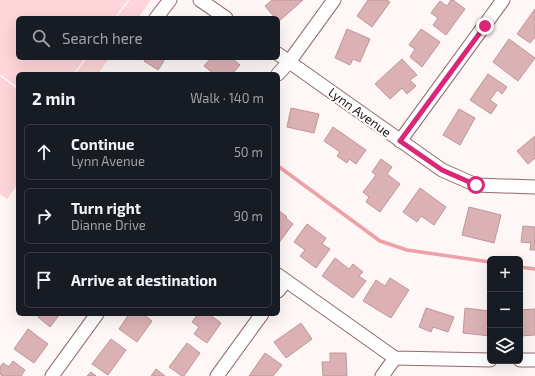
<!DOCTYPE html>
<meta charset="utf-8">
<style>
body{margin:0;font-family:"Exo 2",sans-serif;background:#242831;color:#f1f3f6}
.controls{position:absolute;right:12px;bottom:12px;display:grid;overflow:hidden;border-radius:6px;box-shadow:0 4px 16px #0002}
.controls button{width:36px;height:36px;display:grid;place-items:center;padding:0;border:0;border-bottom:1px solid #363941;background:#171b24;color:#f1f3f6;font:20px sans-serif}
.stop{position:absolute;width:12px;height:12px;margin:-9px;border:3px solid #db2777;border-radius:50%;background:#fff}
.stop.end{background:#db2777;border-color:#fff;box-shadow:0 1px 4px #0008}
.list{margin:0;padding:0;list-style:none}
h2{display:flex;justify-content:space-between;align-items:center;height:52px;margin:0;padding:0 16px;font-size:17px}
h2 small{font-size:13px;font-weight:400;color:#9ea1a6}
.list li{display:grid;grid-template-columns:26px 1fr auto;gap:12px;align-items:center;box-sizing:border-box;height:56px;margin:0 8px 8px;padding:0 8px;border:1px solid #363941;border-radius:6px}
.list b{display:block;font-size:15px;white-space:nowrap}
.list p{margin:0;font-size:13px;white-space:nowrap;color:#9ea1a6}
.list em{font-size:13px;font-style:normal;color:#9ea1a6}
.icon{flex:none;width:22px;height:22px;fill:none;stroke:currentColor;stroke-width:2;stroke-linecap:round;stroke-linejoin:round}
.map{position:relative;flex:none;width:535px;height:376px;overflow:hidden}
.search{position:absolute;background:#171b24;box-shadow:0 4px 16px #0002;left:16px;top:16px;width:264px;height:44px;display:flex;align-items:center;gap:10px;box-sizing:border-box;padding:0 14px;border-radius:6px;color:#9ea1a6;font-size:15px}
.panel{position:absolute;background:#171b24;box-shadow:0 4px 16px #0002;left:16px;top:72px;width:264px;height:244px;border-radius:6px}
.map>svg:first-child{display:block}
.green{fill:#fed5d8}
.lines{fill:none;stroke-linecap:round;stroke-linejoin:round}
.stream{stroke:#eda0a6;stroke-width:3.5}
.building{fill:#dbb1b4;stroke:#bf9699}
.minor-casing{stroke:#906a6d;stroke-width:15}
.minor{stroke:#fff;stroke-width:13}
.route{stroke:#db2777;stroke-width:5}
.labels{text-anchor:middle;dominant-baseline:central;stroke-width:4;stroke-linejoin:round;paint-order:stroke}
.street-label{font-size:13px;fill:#271819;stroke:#fff}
</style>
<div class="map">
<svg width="535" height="376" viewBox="0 0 535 376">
<rect width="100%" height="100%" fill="#fff6f6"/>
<g class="green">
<path d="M0 0H128L114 18H18V58H85L73 74H18V87L0 74Z"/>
<path d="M130 0H151L138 18H116Z"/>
<path d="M87 58H109L98 74H75Z"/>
<path d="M0 76 18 90V184L7 199 0 194Z"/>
</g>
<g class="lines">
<g class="stream">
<path d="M278 166 380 241 407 250 490 262"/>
<path d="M520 267 535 269"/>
</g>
</g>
<g class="building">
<path d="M272 0H303L278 22V18H275L265 6Z"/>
<path d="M368 0H387L390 2 372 27 357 16Z"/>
<path d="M451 0H453L465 9 446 35 433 25 438 18 431 13 440 1 447 6Z"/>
<path d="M535 9V37L530 43 517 34Z"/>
<path d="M347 29 370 39 360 62 353 59 350 65 335 58Z"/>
<path d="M421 29 440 42 422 67 410 57 415 49 409 45Z"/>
<path d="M509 39 535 58 518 81 493 62Z"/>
<path d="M146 58H161L164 61 158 70 144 61Z"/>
<path d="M211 58H232L240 65 232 74H214L204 66Z"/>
<path d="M402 59 417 75 410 80 416 86 407 94 402 88 390 99 375 84Z"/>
<path d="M488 74 507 87 502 94 497 90 490 100 497 105 491 114 470 100Z"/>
<path d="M291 108 319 114 314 133 287 127Z"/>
<path d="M459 109 475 118 460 145 443 135Z"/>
<path d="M333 127 366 150 356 164 349 159 347 163 337 156 340 152 324 141Z"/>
<path d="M535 136V158L528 164 517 151Z"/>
<path d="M381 159 392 167 387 174 400 184 380 212 366 202 369 197 363 192 376 175 372 172Z"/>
<path d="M420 188 446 207 434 225 421 216 417 222 403 212Z"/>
<path d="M469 207 501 215 494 243 462 235Z"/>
<path d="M278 210 287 217 286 218 293 224 278 244Z"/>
<path d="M307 224 326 238 322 244 330 249 316 268 300 256 305 250 294 242Z"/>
<path d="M523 226 535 227V250H530L531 243 521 242Z"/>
<path d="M335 258 349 269 353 264 363 272 359 276 366 281 353 298 322 276Z"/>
<path d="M390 278 409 290 391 318 363 301 376 280 385 286Z"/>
<path d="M426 308 454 317 448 332 433 327 431 332 419 327Z"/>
<path d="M465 308 490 311V336L463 333Z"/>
<path d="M535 309V335L520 336V310Z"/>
<path d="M40 314H60L50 327 38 317Z"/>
<path d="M129 314H143L152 321 137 342 119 329Z"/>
<path d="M198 314H209L221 323 207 343 194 334 199 327 192 322Z"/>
<path d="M301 323 312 339 286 358 274 342Z"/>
<path d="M28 329 48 344 34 363 14 349Z"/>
<path d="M111 339 126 350 108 375 92 364Z"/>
<path d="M187 343 200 353 184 376H182L169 367Z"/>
<path d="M265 353 282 365 273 376H249Z"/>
<path d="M330 353H346L347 376H323L322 362H330Z"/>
<path d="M13 361 25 370 21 376H2L0 374V367L3 363 9 367Z"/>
<path d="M156 369 165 376H151Z"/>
<path d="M91 372 96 376H87Z"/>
</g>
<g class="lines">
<g class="minor-casing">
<g id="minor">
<path d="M200 0 226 18"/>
<path d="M156 18 170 0"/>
<path d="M278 54 442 170 476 185 535 187"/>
<path d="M278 74 289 62 334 0"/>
<path d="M400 141 503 0"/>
<path d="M278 275 395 358 490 360"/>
<path d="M278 291 286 281"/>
<path d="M520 360H535"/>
<path d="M52 376 97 314"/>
<path d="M217 376 262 314"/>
<path d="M382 376 395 358"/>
</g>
</g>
<use href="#minor" class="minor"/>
</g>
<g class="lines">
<path class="route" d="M476 185 442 170 400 141 485 26"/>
</g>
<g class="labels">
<g class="street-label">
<text transform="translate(360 112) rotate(36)">Lynn Avenue</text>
</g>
</g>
</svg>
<div class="controls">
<button>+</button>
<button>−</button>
<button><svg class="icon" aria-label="layers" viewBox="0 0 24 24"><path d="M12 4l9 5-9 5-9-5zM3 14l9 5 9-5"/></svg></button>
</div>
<div class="stop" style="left:476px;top:185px"></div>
<div class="stop end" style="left:485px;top:26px"></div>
<div class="search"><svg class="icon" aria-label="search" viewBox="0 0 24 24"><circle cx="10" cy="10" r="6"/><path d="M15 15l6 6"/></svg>Search here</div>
<section class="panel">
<h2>2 min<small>Walk · 140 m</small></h2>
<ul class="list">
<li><svg class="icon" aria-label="ahead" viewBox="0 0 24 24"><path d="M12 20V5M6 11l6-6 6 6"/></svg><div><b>Continue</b><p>Lynn Avenue</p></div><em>50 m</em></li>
<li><svg class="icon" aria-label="right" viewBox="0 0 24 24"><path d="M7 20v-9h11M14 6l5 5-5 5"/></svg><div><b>Turn right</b><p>Dianne Drive</p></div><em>90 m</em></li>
<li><svg class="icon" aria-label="arrive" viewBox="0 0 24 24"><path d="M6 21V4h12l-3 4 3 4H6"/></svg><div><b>Arrive at destination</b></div></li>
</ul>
</section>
</div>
